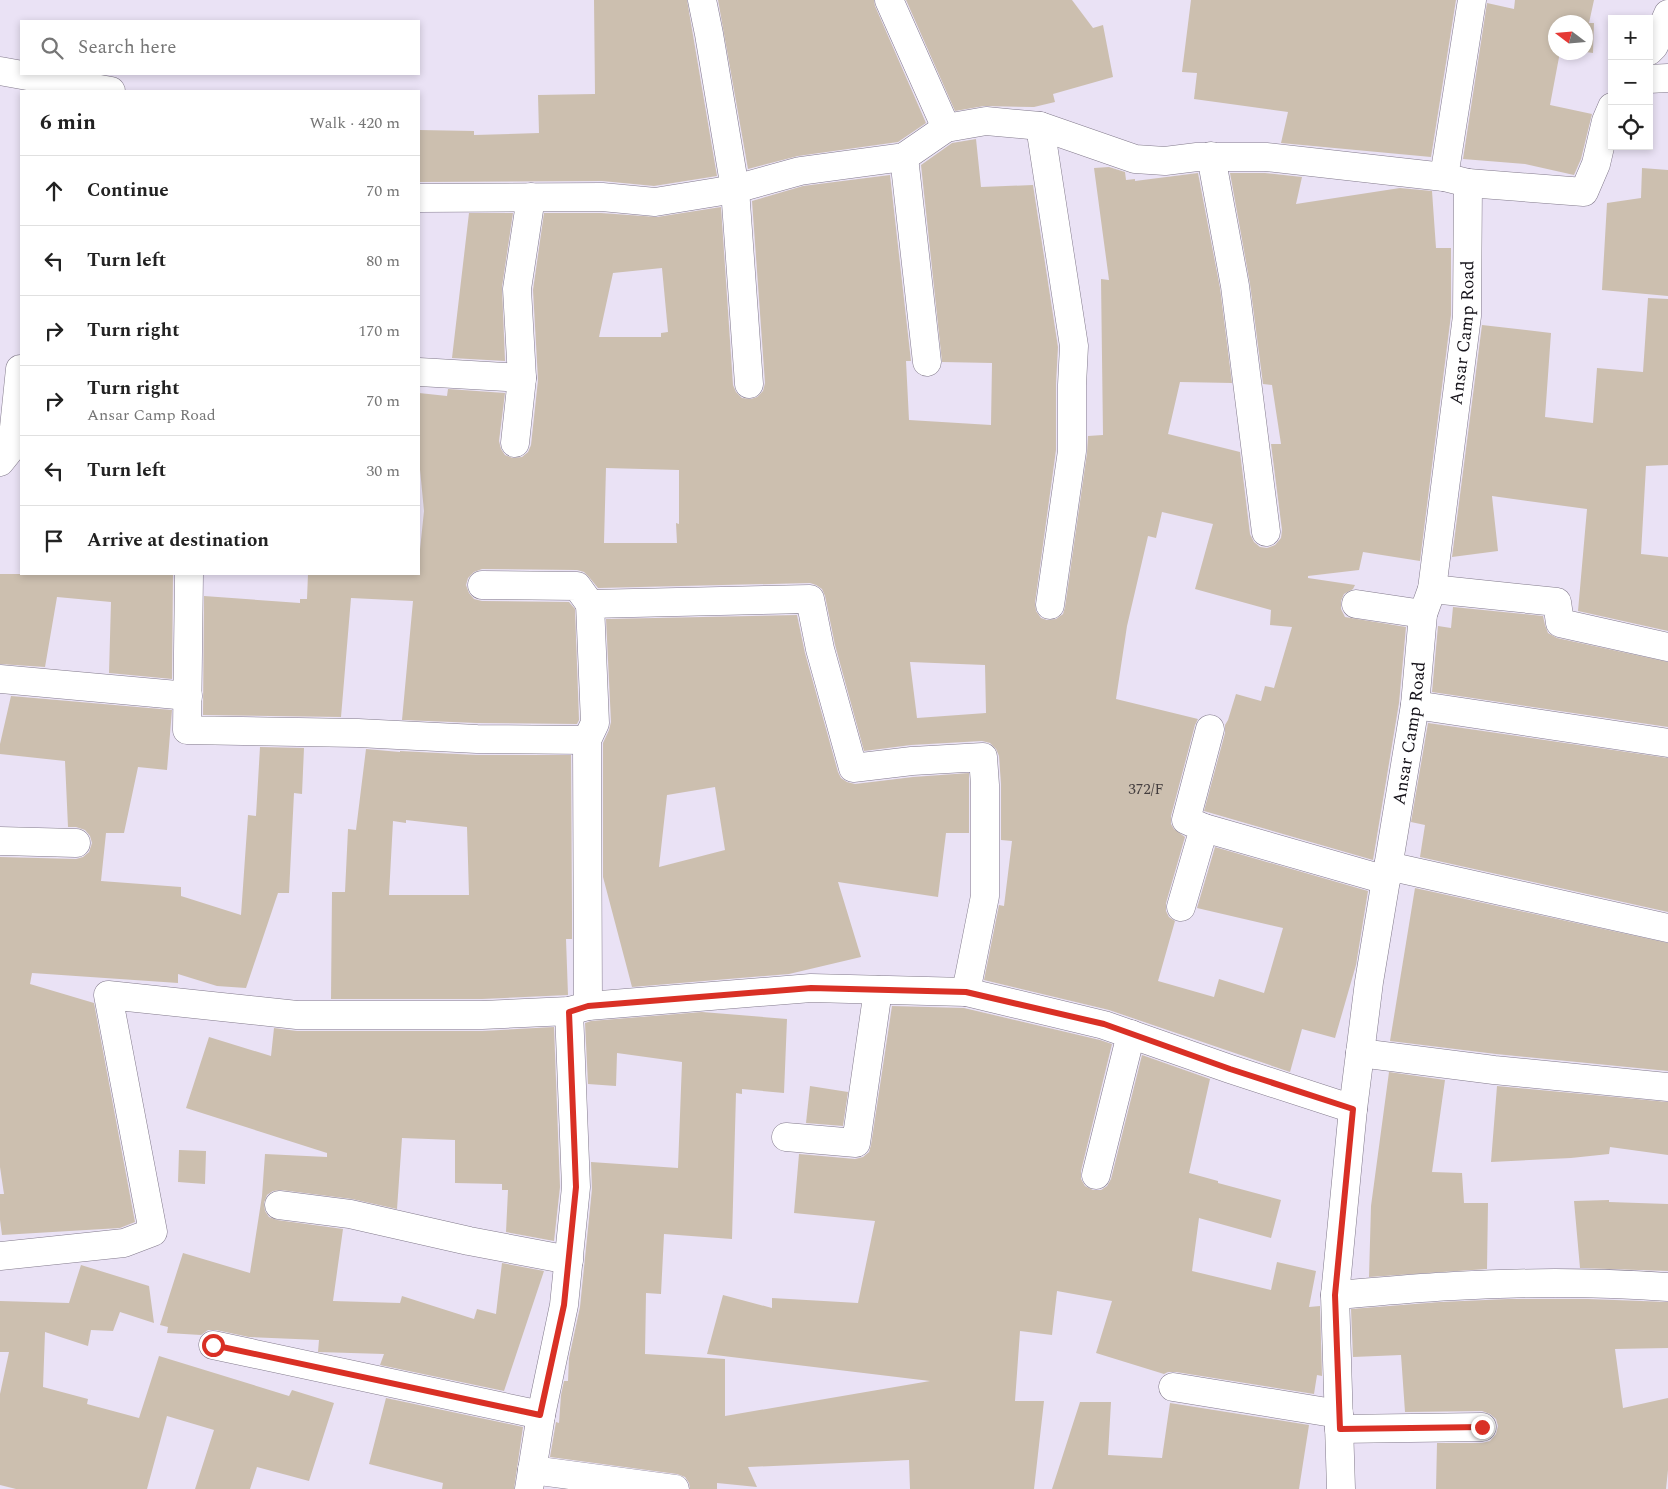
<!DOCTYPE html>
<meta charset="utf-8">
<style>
body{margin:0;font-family:Spectral,serif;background:#f2f2f2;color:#222}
.controls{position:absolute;right:15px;top:15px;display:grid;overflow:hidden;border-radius:0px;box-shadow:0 2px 8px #0003}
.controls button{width:45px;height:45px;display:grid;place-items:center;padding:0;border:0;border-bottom:1px solid #e0e0e0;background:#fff;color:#222;font:25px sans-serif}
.compass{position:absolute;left:1548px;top:15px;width:45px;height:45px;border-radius:50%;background:#fff;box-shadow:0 2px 8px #0003;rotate:286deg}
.stop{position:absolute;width:15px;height:15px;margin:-11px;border:4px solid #d93025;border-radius:50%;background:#fff}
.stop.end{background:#d93025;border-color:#fff;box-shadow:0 1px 5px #0008}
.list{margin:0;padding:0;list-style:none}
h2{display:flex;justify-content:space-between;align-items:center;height:65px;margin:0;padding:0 20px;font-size:21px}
h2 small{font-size:16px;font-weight:400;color:#767676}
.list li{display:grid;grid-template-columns:32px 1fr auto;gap:15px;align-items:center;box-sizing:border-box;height:70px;padding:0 20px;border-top:1px solid #e0e0e0}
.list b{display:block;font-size:19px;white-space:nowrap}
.list p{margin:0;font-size:16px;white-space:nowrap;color:#767676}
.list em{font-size:16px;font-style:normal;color:#767676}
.icon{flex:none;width:28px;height:28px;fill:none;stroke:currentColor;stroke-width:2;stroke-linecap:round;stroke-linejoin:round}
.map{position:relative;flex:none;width:1668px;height:1489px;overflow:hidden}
.search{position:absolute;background:#fff;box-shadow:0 2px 8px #0003;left:20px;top:20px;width:400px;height:55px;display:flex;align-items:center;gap:12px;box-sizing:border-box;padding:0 18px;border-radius:0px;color:#767676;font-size:19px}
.panel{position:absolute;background:#fff;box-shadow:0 2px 8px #0003;left:20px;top:90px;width:400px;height:485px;border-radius:0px}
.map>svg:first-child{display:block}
.building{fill:#ccbfaf;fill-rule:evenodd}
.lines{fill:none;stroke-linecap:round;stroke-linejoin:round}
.minor-casing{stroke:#827a8b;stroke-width:29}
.minor{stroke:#fff;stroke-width:28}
.route{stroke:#d93025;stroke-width:6}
.labels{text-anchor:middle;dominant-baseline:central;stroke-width:4;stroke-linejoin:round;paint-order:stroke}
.number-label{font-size:15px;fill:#433d3e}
.street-label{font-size:18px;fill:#151219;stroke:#eae2f5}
</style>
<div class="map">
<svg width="1668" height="1489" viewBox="0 0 1668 1489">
<rect width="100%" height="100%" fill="#eae2f5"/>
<g class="building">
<path d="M594 0H687L717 176 654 186 602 181 419 182V130L474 131V135L539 133 538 95 595 94Z"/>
<path d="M718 0H874L875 6 926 123 898 142 798 156 748 169Z"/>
<path d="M906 0H1072L1093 28 1103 25 1113 77 1053 94 1055 102 1034 107 984 106 955 111Z"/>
<path d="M1191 0H1456L1431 157 1281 143 1288 112 1194 99 1197 73 1182 72Z"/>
<path d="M1515 0H1594L1589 23H1594L1593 53 1586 52V22H1556V52H1560L1550 105 1592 114 1581 159 1574 175 1525 164 1463 159 1487 3 1514 9Z"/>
<path d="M976 139 981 187 1033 185 1058 347 1056 384V450L1035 603 1036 611 1041 618 1047 620 1056 619 1063 614 1065 607 1087 453 1088 436 1103 435 1101 279 1109 280 1094 168 1109 167 1125 172 1126 180 1135 179V181L1198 173 1220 288 1232 383 1180 382 1168 434 1240 452 1250 534 1254 542 1260 547 1267 548 1275 545 1281 538 1282 530 1271 444H1281L1272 385 1263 384 1250 284 1230 173H1265L1302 177 1296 204 1400 188 1432 191 1436 248H1451V315L1420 561 1363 552 1359 570 1308 576V578L1355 585 1353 589 1344 594 1341 601V609L1345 617 1406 627 1399 703 1373 860 1204 811 1225 733V725L1228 720 1236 694 1261 701 1265 686 1274 688 1292 627 1270 625 1271 610 1195 589 1213 524 1162 512 1156 538 1148 536 1127 626 1116 699 1198 719 1195 725 1171 816V824L1174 829 1185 837 1166 903V911L1169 917 1175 921 1158 981 1214 997 1219 979 1264 993 1283 928 1197 908 1215 847 1368 891 1356 965 1335 1038 1302 1029 1290 1072 1109 1010 984 980 999 905 1004 906 1012 841 1001 840V784L999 756 996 749 990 743 982 741 911 745 864 751 835 645 825 596 822 589 816 585 810 583 598 588 589 577 584 572 577 570 482 569 474 572 468 578 466 585 469 593 474 599 482 601 569 602 575 609 579 720 577 724 477 723 402 720 413 601 351 598 341 717 203 715 204 596 300 603V599H307L308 574H419V559L424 511 419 459V393L447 396 448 389 505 393 499 441 501 449 505 455 513 458 522 457 528 452 531 445 538 380 533 290 544 213H601L657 217 721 207 733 385 736 392 742 398 751 399 757 397 763 391 765 383 752 201 803 186 890 175 911 361H906L909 420 991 425 992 363 942 362 921 165 952 143ZM662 268 668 332 661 333V337H599L613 273ZM606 468 679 470V524L676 523 677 543H604ZM910 662 985 665 986 713 917 718Z"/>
<path d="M1642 168 1668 170V296L1602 290 1607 203 1641 198Z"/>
<path d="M469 213H513L502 287 505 361 452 358Z"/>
<path d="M1648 298 1668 299V465L1646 466 1641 554 1668 557V631L1578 611 1587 509 1492 496 1498 551 1452 557 1482 325 1551 333 1545 417 1593 423 1597 368 1643 372Z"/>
<path d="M0 574H173L172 679 109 673 111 602 57 597 45 667 0 664Z"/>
<path d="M1453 607 1543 616 1545 625 1548 633 1557 638 1668 662V727L1432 692 1438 626 1451 628Z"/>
<path d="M797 615 805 653 838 772 841 778 847 782 855 784 913 777 969 773V833H946L938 897 838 882 861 957 789 974 632 987 603 877V743L609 730 611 722 606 619ZM715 787 725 850 659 867 667 795Z"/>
<path d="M11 696 172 710 167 770 138 767 124 833H106L101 881 181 887V896L241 915 248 815 256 816 260 747 304 748 302 794 294 793 289 893H278L246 988 217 986 178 974V983L32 973 30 984 94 1003 135 1222 120 1228 2 1235 0 1220V1194H4L0 1167V857L76 859 83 857 89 852 92 843 90 836 85 830 76 827H68L65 761 0 754V744Z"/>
<path d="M1428 723 1668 758V912L1420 857 1425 825 1411 822Z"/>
<path d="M366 749 400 752V751L476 755H571L572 913V939H566L568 995 482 999H331L332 892H345L348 829 356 830ZM406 820 467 827 469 895H389L393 821 406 823Z"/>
<path d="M1415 888 1668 943V1071L1496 1054 1390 1041Z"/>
<path d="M892 1006 964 1008 1100 1040 1112 1044 1081 1171V1179L1085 1186 1093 1190H1101L1107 1186 1111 1179 1142 1055 1210 1079 1189 1173 1218 1181V1183L1281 1200 1271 1238 1199 1218 1192 1271 1271 1290 1277 1262 1316 1271 1309 1307 1320 1306 1322 1376 1317 1375 1314 1394 1176 1372H1168L1164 1374 1096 1353 1112 1301 1057 1291 1052 1335 1020 1331 1015 1401H1044L1034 1489H910L909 1460 748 1467 757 1487 717 1483V1489H690L689 1483 685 1477 677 1474 550 1457 556 1422 559 1423 561 1395 564 1381H568L569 1358 580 1307 592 1189 591 1162 678 1168 682 1062 617 1053 616 1086 588 1084 585 1023 591 1021 702 1012 787 1019 784 1093 742 1089V1094L736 1093 732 1239 664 1234 661 1294 646 1293 645 1354 725 1359V1416L930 1381 707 1354 723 1295 772 1308V1298L858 1303 875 1221 794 1213 799 1154 855 1159 863 1157 869 1152 871 1145Z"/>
<path d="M554 1027 560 1187 554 1241 506 1232 508 1190H502V1184L455 1183V1140L402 1138 397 1209 352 1199 281 1190 273 1191 267 1195 264 1203 265 1211 269 1217 277 1220 343 1229 333 1301 400 1303 402 1296 474 1319 477 1309 496 1314 502 1263 544 1271 504 1391 380 1365 384 1354 318 1352 319 1340 249 1337 216 1330H208L201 1335 167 1333 168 1327 160 1325 183 1253 250 1273 262 1196 265 1154 327 1157V1153L186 1108 209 1037 271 1056 274 1028 297 1031H482Z"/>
<path d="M1389 1072 1445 1080 1432 1172 1462 1173 1464 1203H1488L1487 1269 1369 1277 1371 1206Z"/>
<path d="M810 1086 848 1092 843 1126 806 1123Z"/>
<path d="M1497 1086 1668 1102V1155L1610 1147 1609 1154 1571 1158 1491 1162Z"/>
<path d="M179 1150 206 1151 205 1184 178 1182Z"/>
<path d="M1609 1200V1202L1668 1204V1271L1580 1268 1574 1201Z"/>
<path d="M81 1265 149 1286 154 1323 120 1312 113 1331 91 1330 88 1346 45 1332 43 1387 88 1399 87 1404 139 1418 159 1356 289 1396 292 1390 334 1403 309 1481 257 1467 250 1489H195L214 1430 167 1416 147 1489H16L0 1485V1394L9 1352H0V1301L69 1303Z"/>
<path d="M1508 1299H1588L1668 1302V1348L1615 1349 1623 1408 1668 1398V1470L1666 1489H1436L1437 1443H1482L1490 1441 1496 1434 1498 1426 1496 1419 1490 1414 1482 1411 1405 1412 1401 1355 1353 1357 1351 1309 1440 1302Z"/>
<path d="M386 1398 523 1427 514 1489H442L443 1483 369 1464Z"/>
<path d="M1080 1402H1111L1108 1455 1162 1458 1170 1403 1309 1425 1299 1489H1052Z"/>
</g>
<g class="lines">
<g class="minor-casing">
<g id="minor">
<path d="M702 0 709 34 735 189 749 384"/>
<path d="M889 0 946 128"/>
<path d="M1649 51 1654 46 1668 14"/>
<path d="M0 71 111 91"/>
<path d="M1649 79 1668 78"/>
<path d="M1040 126 1074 346 1072 385V451L1050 605"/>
<path d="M1211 156 1235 286 1266 532"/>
<path d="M904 157 927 362"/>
<path d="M1444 177 1472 0"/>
<path d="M419 198 602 197 655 202 735 189 800 171 904 157 946 128 986 121 1040 126 1135 159 1165 161 1197 157H1266L1444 177 1468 183"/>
<path d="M419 372 522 378"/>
<path d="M515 443 522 378 517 289 531 197"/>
<path d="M0 462 12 447 20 369"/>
<path d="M189 574 187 730 358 733 477 739 587 740"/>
<path d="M482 585 577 586 590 604"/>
<path d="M1432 589 1557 602 1560 623 1668 647"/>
<path d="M1356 604 1423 614"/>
<path d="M0 679 188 696"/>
<path d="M1415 705 1668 743"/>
<path d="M1204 828 1386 880"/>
<path d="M0 841 76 843"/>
<path d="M1388 866 1668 928"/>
<path d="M1181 907 1204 828 1186 820 1210 729"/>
<path d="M588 1006 587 740 595 723 590 604 810 599 820 649 853 768 912 761 983 757 985 785V896L966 992"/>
<path d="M1360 1053 1494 1070 1668 1087"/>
<path d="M786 1137 856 1143 878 990"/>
<path d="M1096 1175 1131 1034"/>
<path d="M279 1205 350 1214 469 1241 569 1260"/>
<path d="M0 1256 124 1243 153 1232 108 995 297 1015H482L569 1011 588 1006 811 988 966 992 1104 1025 1230 1069 1353 1109"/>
<path d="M1335 1295C1375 1292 1414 1288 1454 1286 1525 1282 1597 1282 1668 1287"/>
<path d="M213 1345 541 1415"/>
<path d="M1173 1387 1339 1414"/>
<path d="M1339 1429 1482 1427"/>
<path d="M532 1470 675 1489"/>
<path d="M529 1489 541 1415 564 1305 576 1187 569 1011"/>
<path id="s1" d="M1341 1489 1335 1295 1353 1109 1369 982 1415 705 1423 614 1432 589 1467 316 1468 183 1584 192 1596 164 1606 121 1612 107"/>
</g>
</g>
<use href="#minor" class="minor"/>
</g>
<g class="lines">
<path class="route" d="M213 1345 540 1415 564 1305 576 1187 569 1012 588 1006 811 988 966 992 1104 1024 1230 1069 1353 1109 1335 1295 1340 1429 1482 1427"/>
</g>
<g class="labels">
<g class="number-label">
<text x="1146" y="789">372/F</text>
</g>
<g class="street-label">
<text stroke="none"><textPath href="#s1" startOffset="1166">Ansar Camp Road</textPath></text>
<text stroke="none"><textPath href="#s1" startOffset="761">Ansar Camp Road</textPath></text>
</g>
</g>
</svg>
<div class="controls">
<button>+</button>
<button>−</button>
<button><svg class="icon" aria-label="locate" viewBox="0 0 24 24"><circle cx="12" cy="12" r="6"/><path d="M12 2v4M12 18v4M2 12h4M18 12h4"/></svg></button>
</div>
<svg class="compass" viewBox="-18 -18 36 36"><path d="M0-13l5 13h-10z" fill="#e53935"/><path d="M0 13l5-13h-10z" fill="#767676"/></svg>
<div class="stop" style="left:213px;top:1345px"></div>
<div class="stop end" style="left:1482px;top:1427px"></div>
<div class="search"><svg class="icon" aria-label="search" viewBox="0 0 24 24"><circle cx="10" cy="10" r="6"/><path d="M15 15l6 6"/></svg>Search here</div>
<section class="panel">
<h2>6 min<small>Walk · 420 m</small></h2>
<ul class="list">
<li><svg class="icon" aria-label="ahead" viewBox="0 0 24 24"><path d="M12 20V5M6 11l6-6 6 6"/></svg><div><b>Continue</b></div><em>70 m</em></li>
<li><svg class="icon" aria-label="left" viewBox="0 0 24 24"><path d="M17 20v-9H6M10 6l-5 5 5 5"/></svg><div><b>Turn left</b></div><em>80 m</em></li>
<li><svg class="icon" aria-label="right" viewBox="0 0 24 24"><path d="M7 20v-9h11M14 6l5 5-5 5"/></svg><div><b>Turn right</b></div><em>170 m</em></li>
<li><svg class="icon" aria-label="right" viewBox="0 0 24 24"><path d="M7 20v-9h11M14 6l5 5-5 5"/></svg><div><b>Turn right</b><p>Ansar Camp Road</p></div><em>70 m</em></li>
<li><svg class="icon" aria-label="left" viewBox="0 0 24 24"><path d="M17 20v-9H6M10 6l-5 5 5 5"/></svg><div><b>Turn left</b></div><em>30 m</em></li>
<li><svg class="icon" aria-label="arrive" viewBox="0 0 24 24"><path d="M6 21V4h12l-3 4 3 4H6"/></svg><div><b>Arrive at destination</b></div></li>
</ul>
</section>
</div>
